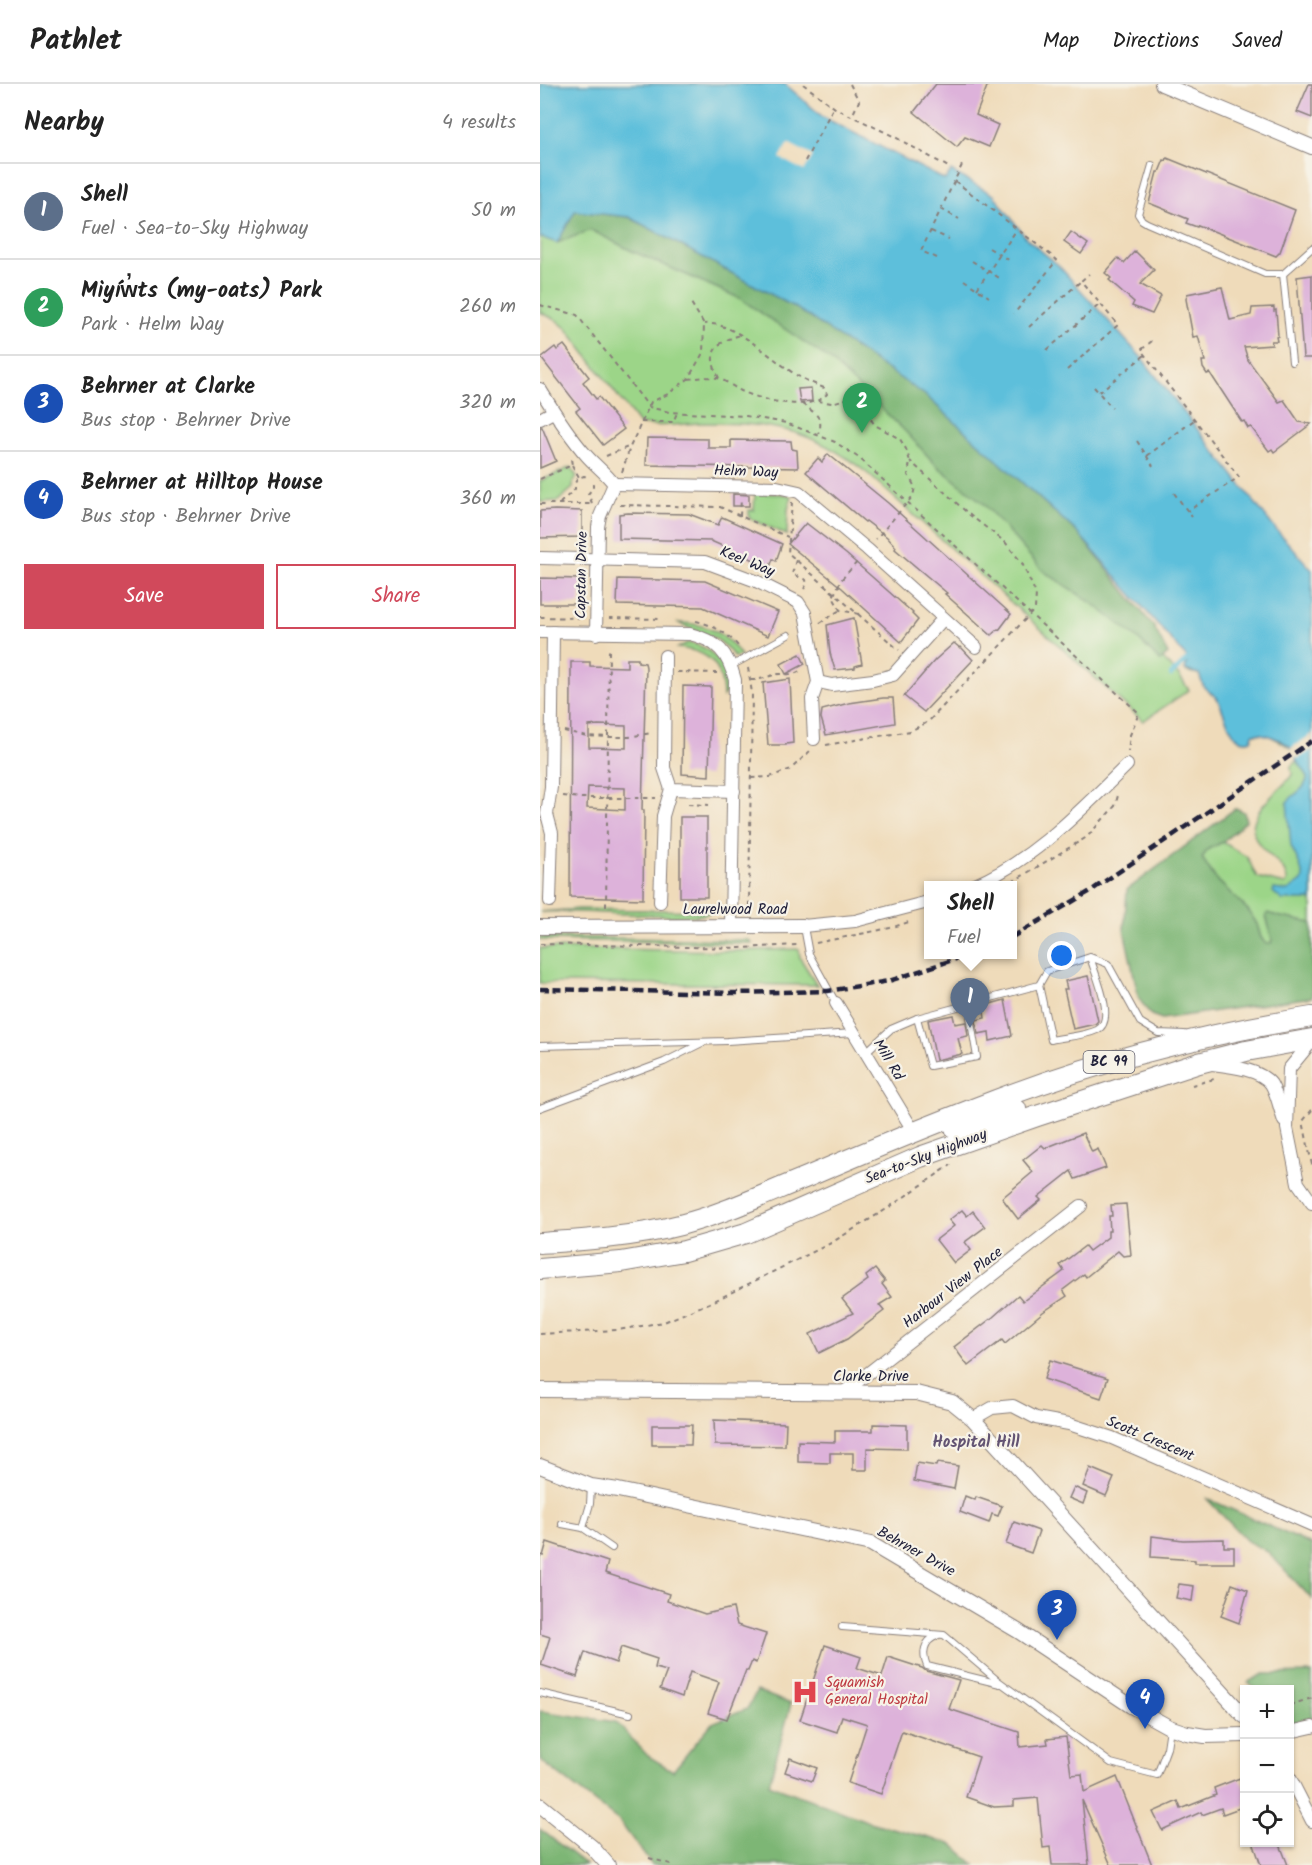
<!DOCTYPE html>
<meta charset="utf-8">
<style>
body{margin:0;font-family:Kalam,sans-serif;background:#f6f6f6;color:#222}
.controls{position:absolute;right:18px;bottom:18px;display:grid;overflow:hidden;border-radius:0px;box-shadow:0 2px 4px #0004}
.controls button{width:54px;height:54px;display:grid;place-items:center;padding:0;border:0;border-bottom:2px solid #e0e0e0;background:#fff;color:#222;font:30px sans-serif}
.you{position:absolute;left:522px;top:872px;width:21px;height:21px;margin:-15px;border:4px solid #fff;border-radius:50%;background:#1a73e8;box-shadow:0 0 0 9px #1a73e833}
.badge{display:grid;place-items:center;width:39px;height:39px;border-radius:50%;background:#d1495b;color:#fff;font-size:20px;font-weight:700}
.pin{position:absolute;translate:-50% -50px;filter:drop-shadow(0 2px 3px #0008)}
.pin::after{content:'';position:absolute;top:32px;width:21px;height:18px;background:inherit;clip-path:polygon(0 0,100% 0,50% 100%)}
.popup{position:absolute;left:384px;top:797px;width:93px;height:78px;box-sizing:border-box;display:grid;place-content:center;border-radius:0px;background:#fff;filter:drop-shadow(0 2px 4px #0005);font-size:20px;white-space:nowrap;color:#767676}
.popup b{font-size:22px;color:#222}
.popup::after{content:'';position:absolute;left:50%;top:100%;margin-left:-12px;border:12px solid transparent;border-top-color:#fff}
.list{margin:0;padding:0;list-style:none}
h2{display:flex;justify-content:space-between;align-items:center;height:78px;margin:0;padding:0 24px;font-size:26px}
h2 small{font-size:20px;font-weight:400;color:#767676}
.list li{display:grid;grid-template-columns:39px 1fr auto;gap:18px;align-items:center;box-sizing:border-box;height:96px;padding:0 24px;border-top:2px solid #e0e0e0}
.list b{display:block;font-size:22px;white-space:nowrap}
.list p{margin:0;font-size:20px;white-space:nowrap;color:#767676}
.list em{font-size:20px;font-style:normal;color:#767676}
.actions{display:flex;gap:12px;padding:18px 24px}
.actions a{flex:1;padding:14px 0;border:2px solid #d1495b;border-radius:0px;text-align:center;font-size:21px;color:#d1495b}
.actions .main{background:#d1495b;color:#fff}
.icon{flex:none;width:33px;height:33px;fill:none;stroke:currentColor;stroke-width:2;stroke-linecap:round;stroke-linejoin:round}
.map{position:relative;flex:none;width:772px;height:1781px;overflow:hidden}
header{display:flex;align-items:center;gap:36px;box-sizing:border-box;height:84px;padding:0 30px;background:#fff;border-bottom:2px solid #e0e0e0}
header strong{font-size:28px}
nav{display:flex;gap:33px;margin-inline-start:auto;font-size:21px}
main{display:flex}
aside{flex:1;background:#fff}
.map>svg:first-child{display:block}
.green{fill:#9cd588;stroke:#5f7c62;stroke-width:1.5}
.forest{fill:#7db674;stroke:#506c58;stroke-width:1.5}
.water{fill:#5dbfdb;stroke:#40708b;stroke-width:1.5}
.pier{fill:#efdbba}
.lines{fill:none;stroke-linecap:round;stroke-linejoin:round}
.stream{stroke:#5dbfdb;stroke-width:4.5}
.building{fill:#ddb2da;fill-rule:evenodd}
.service-casing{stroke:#887e7a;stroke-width:8}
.minor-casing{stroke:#887e7a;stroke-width:14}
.tertiary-casing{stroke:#887e7a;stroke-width:16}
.trunk-casing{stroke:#887e7a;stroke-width:22}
.path{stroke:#887e7a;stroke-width:2;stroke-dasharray:4.5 4.5;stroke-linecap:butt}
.service{stroke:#fff;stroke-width:6}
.minor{stroke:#fff;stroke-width:12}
.tertiary{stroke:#fff;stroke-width:14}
.trunk{stroke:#fff;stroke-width:20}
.rail{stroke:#22223b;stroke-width:4.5;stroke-dasharray:9 4.5;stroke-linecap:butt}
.labels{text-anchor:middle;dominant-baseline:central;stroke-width:4.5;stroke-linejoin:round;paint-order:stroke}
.shield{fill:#f7f3e8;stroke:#62616f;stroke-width:1.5}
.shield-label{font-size:14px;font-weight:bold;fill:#22223b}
.street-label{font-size:15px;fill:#22223b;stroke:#f7f3e8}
.health-label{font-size:15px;fill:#be3a42;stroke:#f7f3e8;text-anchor:start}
.neighbourhood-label{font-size:16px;font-weight:bold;fill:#635473;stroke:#f7f3e8}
</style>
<header>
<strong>Pathlet</strong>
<nav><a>Map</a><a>Directions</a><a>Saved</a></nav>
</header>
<main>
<aside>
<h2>Nearby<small>4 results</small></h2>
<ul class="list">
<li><span class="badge" style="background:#5c6f8a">1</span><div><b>Shell</b><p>Fuel · Sea-to-Sky Highway</p></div><em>50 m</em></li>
<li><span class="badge" style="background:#2e9e5b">2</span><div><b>Miyíw̓ts (my-oats) Park</b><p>Park · Helm Way</p></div><em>260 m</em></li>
<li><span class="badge" style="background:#1a4fb4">3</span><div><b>Behrner at Clarke</b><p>Bus stop · Behrner Drive</p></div><em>320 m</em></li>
<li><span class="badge" style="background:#1a4fb4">4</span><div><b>Behrner at Hilltop House</b><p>Bus stop · Behrner Drive</p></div><em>360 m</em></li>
</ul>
<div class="actions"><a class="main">Save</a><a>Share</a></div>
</aside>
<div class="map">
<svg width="772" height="1781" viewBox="0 0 772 1781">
<rect width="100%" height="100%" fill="#f7f3e8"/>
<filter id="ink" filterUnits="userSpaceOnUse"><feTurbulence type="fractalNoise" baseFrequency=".0167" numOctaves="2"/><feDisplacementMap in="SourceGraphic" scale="12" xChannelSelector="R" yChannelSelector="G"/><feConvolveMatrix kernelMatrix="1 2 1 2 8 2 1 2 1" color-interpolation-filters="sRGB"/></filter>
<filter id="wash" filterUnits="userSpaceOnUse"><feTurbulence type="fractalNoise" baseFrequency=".008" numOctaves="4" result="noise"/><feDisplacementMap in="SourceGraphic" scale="24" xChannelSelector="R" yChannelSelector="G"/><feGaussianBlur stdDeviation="1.35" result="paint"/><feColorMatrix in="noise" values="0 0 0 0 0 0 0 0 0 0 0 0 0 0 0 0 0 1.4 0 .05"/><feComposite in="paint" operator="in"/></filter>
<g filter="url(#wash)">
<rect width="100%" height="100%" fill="#efdbba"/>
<g class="green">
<path d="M0 61 107 154 212 221 289 275 321 302 613 564 640 593 649 606 603 637 327 389C271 344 229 338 159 339 140 340 118 344 99 340L27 245 16 236 0 228Z"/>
<path d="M31 383 37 393 33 399V404L18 417 0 418V397Z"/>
<path d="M215 409 242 410 252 412 248 425 247 451 209 434V426H214Z"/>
<path d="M139 539C165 539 187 550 201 572L194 573C177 547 161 552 139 539Z"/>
<path d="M147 559C171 561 186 581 189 604L183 612C182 580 169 567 138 564Z"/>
<path d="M651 583 772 674V839L726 831 732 855 731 859 727 860 721 854 717 840 708 826 675 794 662 774 668 765 683 758 707 773 717 793 744 800 747 798C748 774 704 765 715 735 722 717 741 706 752 691L751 682 757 677 750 663 725 649 713 650 711 656C692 663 685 629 678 616 675 610 668 608 664 603 662 600 661 594 659 590L647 588Z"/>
<path d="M39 825 174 827C157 835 135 832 118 831 78 831 39 826 0 828Z"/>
<path d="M0 853 209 856 212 859 0 856Z"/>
<path d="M0 864 194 867 259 865 260 874 277 901 0 899Z"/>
</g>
<g class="forest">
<path d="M35 127 89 133 256 224 385 311 538 449 614 543 628 570 620 577 597 554 552 519 503 487 443 419 396 381 365 347 289 275 199 214 92 167 51 146 17 159Z"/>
<path d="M696 724 704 728 706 737 683 758 668 765 662 774 675 794 708 826 717 840 721 854 726 860 731 859 732 855 726 831 728 829 737 832 772 839V913L622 935 611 931 599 915 584 846 587 806Z"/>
<path d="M666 1414 772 1461V1515L728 1468 707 1457Z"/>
<path d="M772 1589V1633L750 1640V1606L715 1605 708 1598 724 1590Z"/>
<path d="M217 1607 251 1620 229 1700 329 1738 412 1760 435 1781H112L79 1737 0 1676V1627L76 1638 108 1672 133 1687 172 1639 207 1625Z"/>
<path d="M0 1745 46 1781H0Z"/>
</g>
<path class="water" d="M0 0H245L283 33 405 96 411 87 454 111 487 155 518 181 601 273 733 442 772 486V816H742L733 808 734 805 748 807 762 797 763 793 760 781 751 762 747 718C753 710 767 705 767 693 766 685 760 683 757 677 754 674 754 668 751 664 745 657 722 647 713 650L711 656C691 663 685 628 678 616 675 610 668 608 664 603 662 600 661 594 659 590L645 586 648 575 538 449 385 311 256 224 89 133 35 127 17 159 0 153Z"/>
<g class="pier">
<path d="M248 59 273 72 264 87 240 74Z"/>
<path d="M772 650V666L758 675 757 673 753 676 749 667 751 664Z"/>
</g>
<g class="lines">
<path class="stream" d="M631 591 648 575"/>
</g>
<g id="blocks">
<g class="building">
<path d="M396 0H448L436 31 458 41 449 63 425 53 417 63 374 28Z"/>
<path d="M769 0H772V34L757 28Z"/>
<path d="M627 74 755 126 740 168 736 172 658 141 657 143 646 139 648 135 609 119 617 88H619L624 76 626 77Z"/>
<path d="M531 148 548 160 541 170 524 158Z"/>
<path d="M595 167 614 186 600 200 621 212 612 230 592 222 594 218 569 196 571 194 565 189 578 174 584 179Z"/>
<path d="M772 191V274H763L757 193Z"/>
<path d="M682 203 690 236 711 231 712 224 734 223V227L736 226 738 252 736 253 737 257H731L732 261 704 263 708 276 739 318 744 316 759 338 771 340 734 368 732 365 729 367 711 343 708 344 704 337 702 338 670 289 667 290 663 284 662 277H665L658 252 653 253 646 215 647 210Z"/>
<path d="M24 261 49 293 43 298 56 315 59 313 84 345 63 361 36 327 40 324 1 274 15 263 17 266Z"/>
<path d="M271 304 272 317 260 318 258 305Z"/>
<path d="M0 343H2L16 377 0 384Z"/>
<path d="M107 354 168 355V364H191V356L251 357 252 365 257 366 258 384 106 381Z"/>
<path d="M288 370 348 419 471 530 459 546 458 545 451 551 405 510 407 509 355 465 356 463 347 453 326 437 325 438 266 388 278 374 282 378Z"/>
<path d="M193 410 209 411V422H193Z"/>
<path d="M15 426 42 427V453L0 454V427Z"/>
<path d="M88 429 149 430 178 441 182 433 242 460 236 477 233 475 230 483 171 457 79 455V430Z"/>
<path d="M266 439 306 470 373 529 372 530 378 536 361 558 302 504 248 460Z"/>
<path d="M0 494 41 495 40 520H0Z"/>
<path d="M78 495 165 497 238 528 228 552 163 523 77 521Z"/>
<path d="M314 534 322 580 315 582V584L295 586 290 569 287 541Z"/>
<path d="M414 559 420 564 421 563 433 576 384 628 364 612 395 576Z"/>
<path d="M260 570 265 580 246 590 241 580Z"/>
<path d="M87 575H98V578L105 579 106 583 102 726H104L103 815 30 813 31 578H50V582L87 583ZM58 641 86 642V664L49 663V642ZM48 703 85 704V726L47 724Z"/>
<path d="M250 595 253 659 246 660V661H228L223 599Z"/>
<path d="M143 602 171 603 169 692 142 690Z"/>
<path d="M343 614H353L355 639 286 651 281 634 282 626 309 619Z"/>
<rect x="140" y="733" width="27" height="80"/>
<path d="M548 892 558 937 555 940 533 945 524 905H527L525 897Z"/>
<path d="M465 916 472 952 450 957 449 948 438 950 436 936 445 934 443 922Z"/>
<path d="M413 931 415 940 426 938 428 952 418 954 422 970 396 976 388 936Z"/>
<path d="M543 1049 552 1068 558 1065 566 1084 535 1095 531 1087 498 1113 501 1116 478 1135 462 1114 493 1088 483 1076 502 1061 505 1064Z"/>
<path d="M586 1120 591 1171 583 1172 578 1167 546 1193 544 1190 523 1206 527 1212 503 1228 465 1260 462 1256 428 1282 414 1263 453 1233 478 1211 483 1217 524 1187 520 1181 545 1162 549 1167 568 1153V1147H570L569 1132H572L571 1121Z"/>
<path d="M422 1126 427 1132 433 1127 445 1143 425 1158 431 1166 414 1179 396 1156 414 1142 409 1136Z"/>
<path d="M335 1185 345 1197 342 1200 352 1213 339 1221 344 1227 307 1255 279 1269 270 1250 313 1229 302 1215 328 1196 326 1192Z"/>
<path d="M510 1276 568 1294 561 1314 504 1295Z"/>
<path d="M174 1336 246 1339 245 1362 175 1361Z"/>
<path d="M333 1340 367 1341V1365L327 1364V1386H313V1369H290V1379L258 1378V1357L295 1358V1347H333Z"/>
<path d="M112 1341H152L151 1361H112Z"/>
<path d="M377 1379 396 1382 397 1379 418 1382 414 1405 374 1397Z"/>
<path d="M550 1384 574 1394 566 1412 543 1402Z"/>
<path d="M534 1403 547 1409 543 1420 529 1414Z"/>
<path d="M425 1412 435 1416 436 1413 462 1422 458 1432 452 1430 449 1439 420 1428Z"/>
<path d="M474 1438 499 1447 491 1469 466 1460Z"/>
<path d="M612 1452 643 1456 684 1455V1463H694V1479H655V1476L611 1473Z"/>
<path d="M7 1458 68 1478 65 1489 129 1510 127 1517 165 1530 193 1524 197 1541 226 1550 216 1579 212 1577 208 1587 206 1586 187 1635 168 1629 179 1598 150 1588 142 1613 120 1605 127 1587 115 1584 117 1575 81 1563 76 1579 45 1568 37 1593 1 1581 10 1553 0 1550V1471L3 1472Z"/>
<path d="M639 1500 654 1502 652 1517 636 1514Z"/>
<path d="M692 1500 708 1506 699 1539 681 1532Z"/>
<path d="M285 1561 321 1573 317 1584 342 1592 348 1573 382 1584 386 1587 419 1596 409 1625 479 1648 480 1663 508 1660 507 1655 526 1653 531 1691 542 1690 544 1708 577 1693 612 1781H571L542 1716 549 1781H512L510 1763 503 1764 498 1714 474 1716V1722L454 1723 426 1713 439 1673 362 1647 341 1710 308 1699 327 1640 302 1632 297 1648 260 1636Z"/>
<path d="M250 1674 277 1684 272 1697 245 1688Z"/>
<path d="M700 1694 705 1705V1722L683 1730 681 1724 662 1731 661 1728 622 1746 613 1728 638 1717 641 1725 676 1711 674 1704Z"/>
<path d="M713 1758H739L748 1781H721Z"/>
</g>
</g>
</g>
<g filter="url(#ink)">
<use href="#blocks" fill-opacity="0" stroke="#887e7a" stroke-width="1.5"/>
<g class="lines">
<g class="service-casing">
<g id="service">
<path d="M612 81 598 130 602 136 607 139 725 190H743L772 164"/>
<path d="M743 190 752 278"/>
<path d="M191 582 248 551"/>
<path d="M264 843 269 870 296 919"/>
<path d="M550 873C555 890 577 937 557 946 545 952 524 953 511 956L499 901 507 887 550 873 568 880 600 938 618 949 644 950"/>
<path d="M377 934 390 982 437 973 428 921"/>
<path d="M0 962 187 957 314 949"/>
<path d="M326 968 351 945 377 934 499 901"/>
<path d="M0 1024 124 978 162 959"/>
<path d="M22 1440 43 1444 72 1464"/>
<path d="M43 1444 50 1420 51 1402"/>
<path d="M302 1543 404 1551 457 1596 571 1679 617 1691 627 1664 630 1644"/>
<path d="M397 1552C383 1557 382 1570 387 1582L460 1600"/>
<path d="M0 1609 90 1630"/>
</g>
</g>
<g class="minor-casing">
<g id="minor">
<path d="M0 305C14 328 29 352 47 372 56 382 66 389 74 400"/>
<path d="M0 335 13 328"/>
<path d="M74 400 237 403 259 408 327 465 436 563"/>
<path d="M0 474 165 478 216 497 258 518 265 529 278 598 272 615 274 655"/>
<path d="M0 548 150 550C178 557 188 569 195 596L191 842"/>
<path d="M56 550 58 443 60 432 74 400"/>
<path d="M125 572 124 684 131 705 194 707"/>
<path d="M278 598 292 601 333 596 353 591 403 535"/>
<path d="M433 802C494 776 540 727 587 681"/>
<path d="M10 817 12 749 7 730 11 703 13 548"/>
<path d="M120 818 123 732 131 705"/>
<path d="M263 842 315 837 388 818"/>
<path d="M296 919 374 1048"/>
<path d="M772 957 749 985 747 1044 758 1099 772 1119"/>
<path d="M672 980C689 982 720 985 731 1000 737 1010 740 1026 744 1037"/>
<path d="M303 1309 541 1122"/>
<path d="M433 1335 452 1324 473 1322 496 1334 529 1340 572 1354 772 1441"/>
<path d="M750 1648 772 1643"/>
<path d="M750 1694 772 1737"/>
</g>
</g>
<g class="tertiary-casing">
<g id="tertiary">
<path d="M622 0 772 63"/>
<path d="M0 843 263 842"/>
<path d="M0 1306 376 1309 412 1318 433 1335 704 1632"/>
<path d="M0 1382 51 1402 78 1406 331 1460 478 1547 591 1622 629 1643 647 1649 665 1652 704 1651"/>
<path d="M0 1721 52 1763 68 1781"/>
</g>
</g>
<g class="trunk-casing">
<g id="trunk">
<path d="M415 1044 476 1025"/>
<path d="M0 1159C46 1156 94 1153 140 1141 183 1130 225 1110 267 1093 330 1066 393 1040 456 1016 559 977 664 950 772 933"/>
<path d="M0 1185 81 1178 144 1167 206 1149 380 1073 497 1032 659 979 706 967 772 955"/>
</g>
</g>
<g class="path">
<path d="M263 0 295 24 355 53 410 84"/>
<path d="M310 0 319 17 312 32"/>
<path d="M265 77 293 24"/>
<path d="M415 97 517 176 474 230"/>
<path d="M401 125 419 135"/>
<path d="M391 147 409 155"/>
<path d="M449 164 469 176"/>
<path d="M397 174 381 167 422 81"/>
<path d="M432 177 461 195"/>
<path d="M424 196 449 213"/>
<path d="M437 205 477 145"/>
<path d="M0 221 37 231 109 323 129 328 206 332 246 339 295 358 319 374 599 629 590 651 588 667"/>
<path d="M489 243 541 197"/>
<path d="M612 257 601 266 699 393 648 427"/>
<path d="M507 266 560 220"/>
<path d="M527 286 578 241 541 197 549 190"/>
<path d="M179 294C166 269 174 259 200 251"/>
<path d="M148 295C158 294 167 292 177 294 185 296 193 303 201 307 221 316 270 329 287 310L284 304C275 300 267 297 258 292 233 277 194 236 164 240"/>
<path d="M554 303 572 324"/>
<path d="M559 308 605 271"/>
<path d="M278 317 292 319 309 314 321 322 335 341 360 355 366 365 370 377 368 391 375 403 373 412 336 455"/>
<path d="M262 320C275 329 285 334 278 350"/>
<path d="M101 338H133L137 329"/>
<path d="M597 357 613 382"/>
<path d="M66 372 88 363"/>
<path d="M607 372 654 336"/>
<path d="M32 381 39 393"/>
<path d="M82 388 90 363 111 318 128 310 148 295 163 269 164 240 151 219"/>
<path d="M0 395 32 381 31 375"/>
<path d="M634 409 652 433"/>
<path d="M252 418 248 469 359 566"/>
<path d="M20 419 35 405V399L38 394 44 392 49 393"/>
<path d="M52 419 48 410 53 404V398"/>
<path d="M0 420H51"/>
<path d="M80 421 180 423 248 453"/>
<path d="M200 432 201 415"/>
<path d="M256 476 252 490 266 496 267 500 264 505"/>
<path d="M319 530 300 526 293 513 301 496 319 476"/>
<path d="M0 533 42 534"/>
<path d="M69 534 123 535"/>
<path d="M156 537C173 541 190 550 200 565"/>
<path d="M280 539 300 526"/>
<path d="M208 584 212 609 209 820 214 825"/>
<path d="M137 588 177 589"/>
<path d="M211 596C223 596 230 591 239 590 249 590 255 592 262 585"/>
<path d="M24 647 47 652 68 653H89L111 649"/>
<path d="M286 661 370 647 388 638 495 525 496 510 482 479 465 458 431 432 370 377"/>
<path d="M211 694 230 693 251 685 270 667"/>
<path d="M23 712 41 714H116"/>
<path d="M148 720 169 721"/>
<path d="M472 798 547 753 575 722 579 708"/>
<path d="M66 823 69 565"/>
<path d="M276 859 350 844 372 837"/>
<path d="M0 860 200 864 258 861"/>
<path d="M652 1001 678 994"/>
<path d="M772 1026 763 1037 772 1081"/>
<path d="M0 1250 78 1246 124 1238 174 1217 291 1159 345 1126 411 1081"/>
<path d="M750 1621 772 1614"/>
<path d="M109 1774 134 1781"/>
</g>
<use href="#service" class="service"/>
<use href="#minor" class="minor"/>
<use href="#tertiary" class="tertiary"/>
<use href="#trunk" class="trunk"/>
<g class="rail">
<path d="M472 853 549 808 772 657"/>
<path d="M0 905 194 909 288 907 349 897 431 870"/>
</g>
</g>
</g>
<defs>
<g id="hospital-bare" transform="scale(2.07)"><path d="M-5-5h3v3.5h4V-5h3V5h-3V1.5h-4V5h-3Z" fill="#e0444e" stroke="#f7f3e8" stroke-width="2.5" paint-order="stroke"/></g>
</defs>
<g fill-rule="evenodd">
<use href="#hospital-bare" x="265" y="1608"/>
</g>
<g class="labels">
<rect class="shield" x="543.5" y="967" width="51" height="22" rx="4.5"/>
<g class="shield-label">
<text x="569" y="978">BC 99</text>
</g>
<g class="street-label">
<text transform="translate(206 388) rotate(2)">Helm Way</text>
<text transform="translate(207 478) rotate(22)">Keel Way</text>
<text transform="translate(42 491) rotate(-89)">Capstan Drive</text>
<text x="195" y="826">Laurelwood Road</text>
<text transform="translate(348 976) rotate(59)">Mill Rd</text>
<text transform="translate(386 1073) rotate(-21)">Sea-to-Sky Highway</text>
<text transform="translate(413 1204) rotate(-38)">Harbour View Place</text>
<text x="331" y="1293">Clarke Drive</text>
<text transform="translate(610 1355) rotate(23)">Scott Crescent</text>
<text transform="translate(376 1468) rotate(29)">Behrner Drive</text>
</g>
<g class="health-label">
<text x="285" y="1599">Squamish<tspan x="285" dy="17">General Hospital</tspan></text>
</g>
<g class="neighbourhood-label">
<text x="436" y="1358">Hospital Hill</text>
</g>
</g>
</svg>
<div class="controls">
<button>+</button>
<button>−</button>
<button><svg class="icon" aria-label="locate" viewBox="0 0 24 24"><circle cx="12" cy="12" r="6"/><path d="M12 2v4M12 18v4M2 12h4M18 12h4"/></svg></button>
</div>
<div class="you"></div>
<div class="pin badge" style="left:430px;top:944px;background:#5c6f8a">1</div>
<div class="popup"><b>Shell</b>Fuel</div>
<div class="pin badge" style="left:322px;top:349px;background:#2e9e5b">2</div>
<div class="pin badge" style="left:517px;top:1556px;background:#1a4fb4">3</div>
<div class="pin badge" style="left:605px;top:1645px;background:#1a4fb4">4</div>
</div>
</main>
